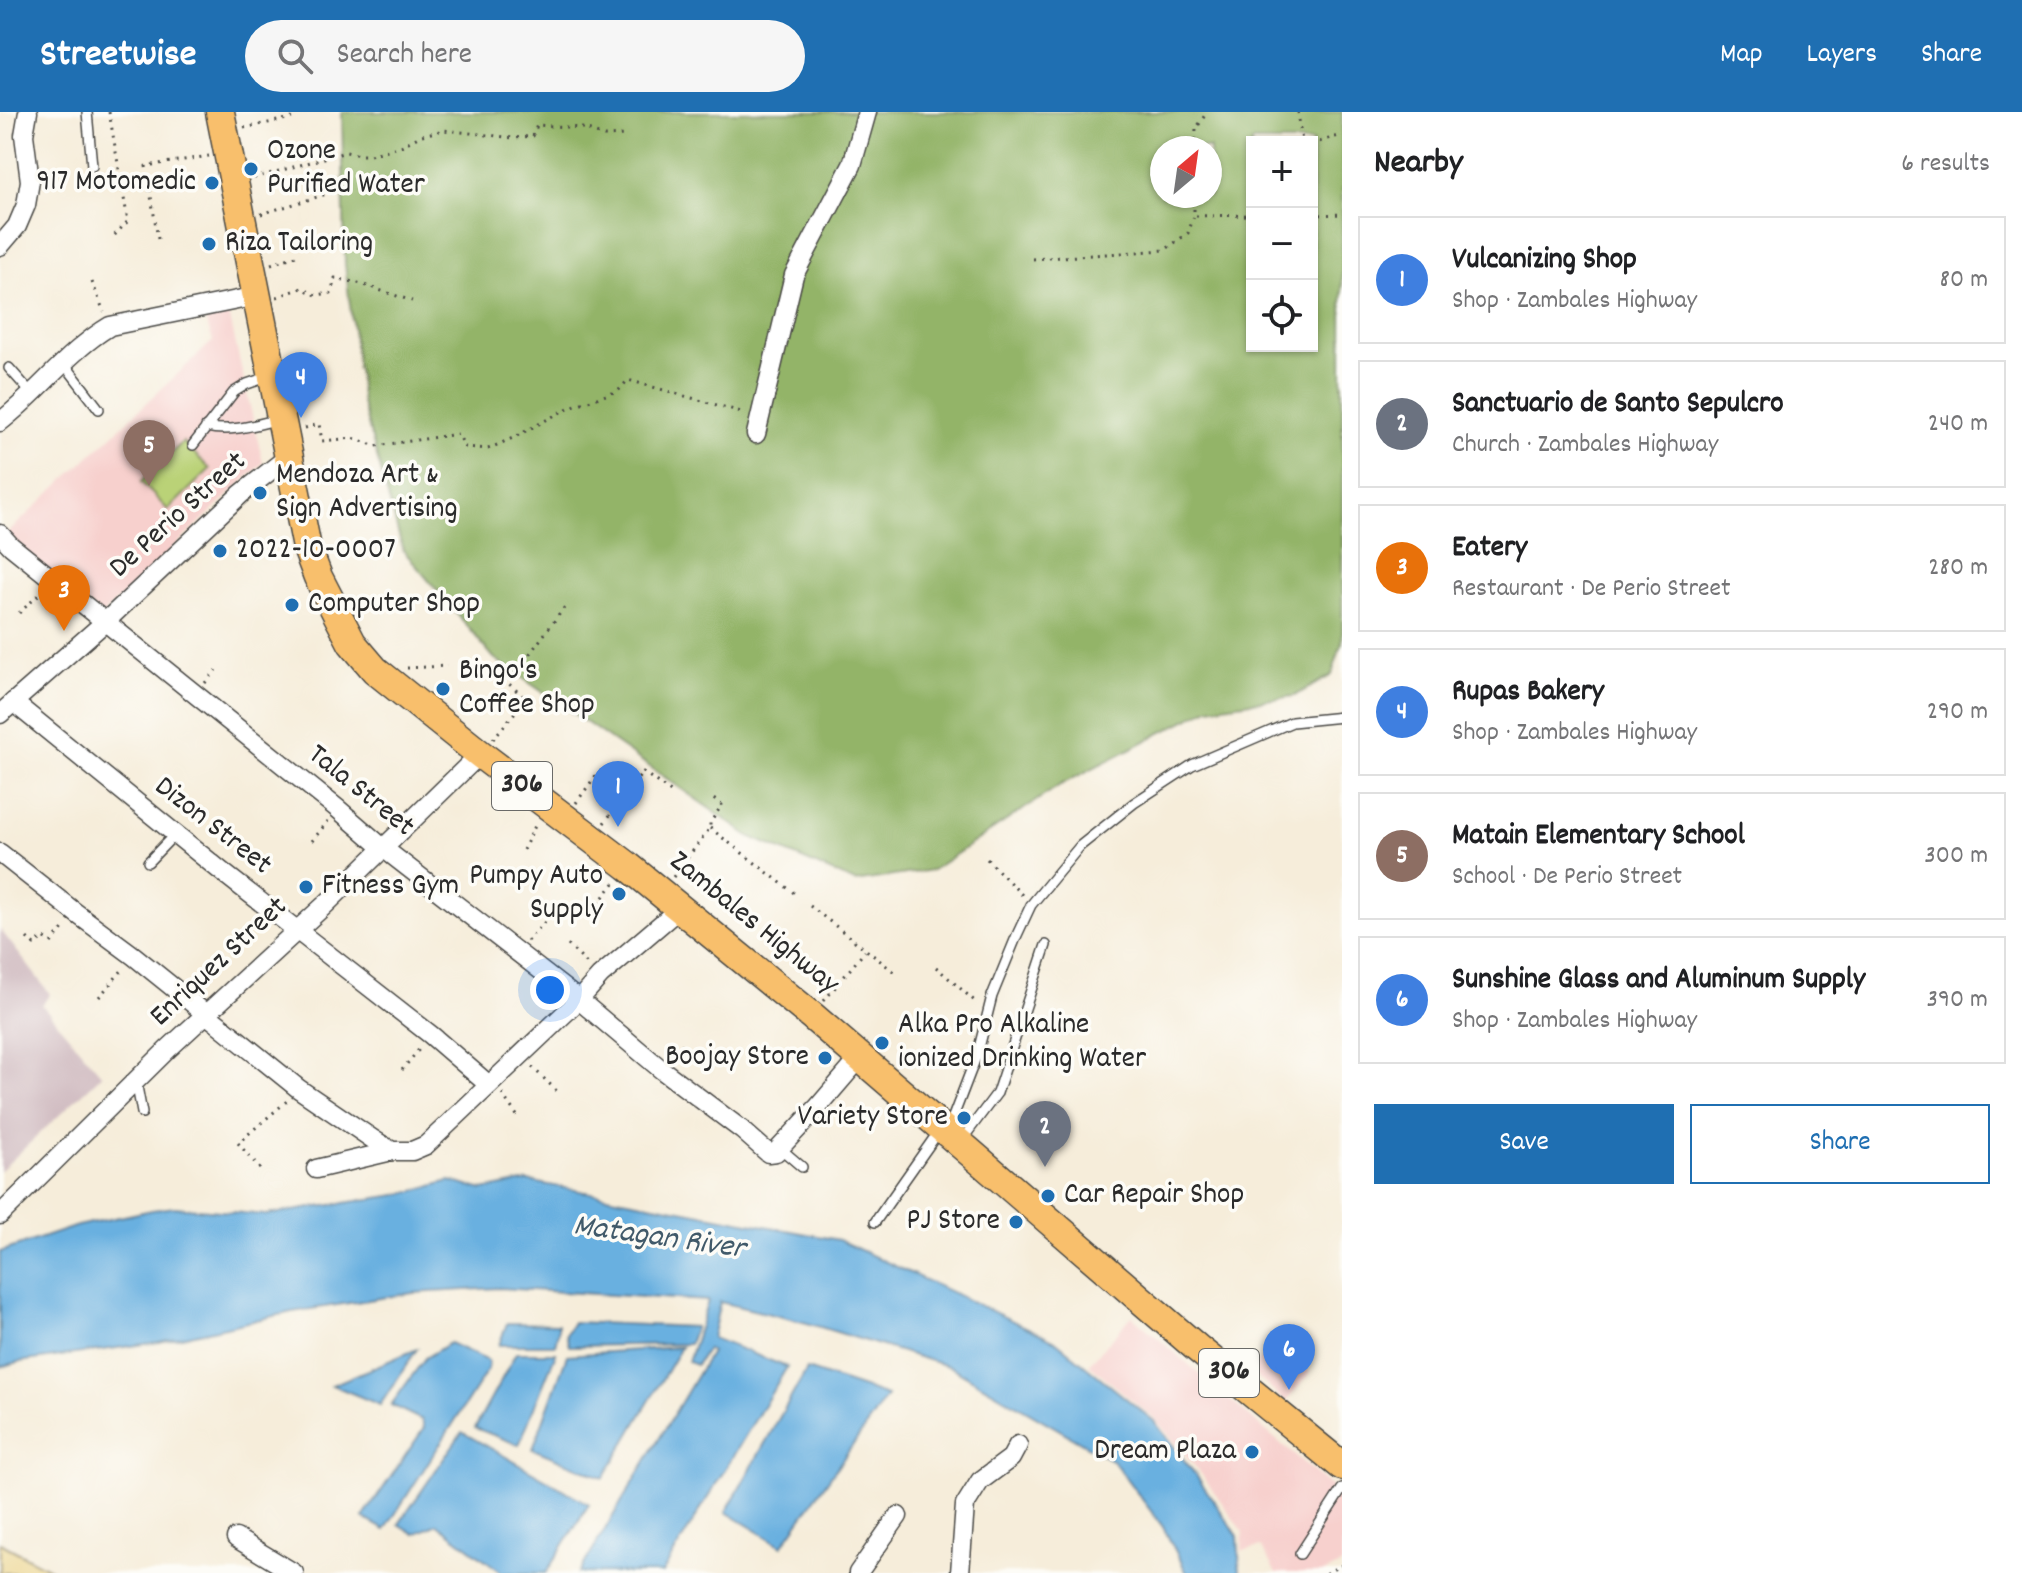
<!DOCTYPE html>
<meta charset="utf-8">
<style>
body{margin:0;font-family:Dekko,sans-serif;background:#f6f6f6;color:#202124}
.controls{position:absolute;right:24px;top:24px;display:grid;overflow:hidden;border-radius:0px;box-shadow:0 2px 6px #0004}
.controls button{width:72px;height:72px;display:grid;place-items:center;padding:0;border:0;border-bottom:2px solid #e0e0e0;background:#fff;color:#202124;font:40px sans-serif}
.compass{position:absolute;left:1150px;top:24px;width:72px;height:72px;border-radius:50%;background:#fff;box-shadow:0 2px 6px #0004;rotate:29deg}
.you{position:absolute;left:550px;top:878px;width:28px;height:28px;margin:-20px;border:6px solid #fff;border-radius:50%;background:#1a73e8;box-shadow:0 0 0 12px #1a73e833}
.badge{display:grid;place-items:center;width:52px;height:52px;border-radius:50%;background:#1f6fb2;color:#fff;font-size:26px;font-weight:700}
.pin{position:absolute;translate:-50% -66px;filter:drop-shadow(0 2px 4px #0008)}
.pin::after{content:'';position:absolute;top:42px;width:28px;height:24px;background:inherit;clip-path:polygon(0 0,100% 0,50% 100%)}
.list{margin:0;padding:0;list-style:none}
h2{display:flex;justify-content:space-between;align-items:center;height:104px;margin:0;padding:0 32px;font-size:34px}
h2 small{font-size:26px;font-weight:400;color:#757577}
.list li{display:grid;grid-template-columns:52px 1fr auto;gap:24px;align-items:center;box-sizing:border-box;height:128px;margin:0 16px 16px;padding:0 16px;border:2px solid #e0e0e0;border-radius:0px}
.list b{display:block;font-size:30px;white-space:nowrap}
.list p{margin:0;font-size:26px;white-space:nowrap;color:#757577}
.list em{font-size:26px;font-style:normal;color:#757577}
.actions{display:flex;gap:16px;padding:24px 32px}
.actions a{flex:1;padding:18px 0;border:2px solid #1f6fb2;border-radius:0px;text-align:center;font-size:28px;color:#1f6fb2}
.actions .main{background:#1f6fb2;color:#fff}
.icon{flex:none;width:44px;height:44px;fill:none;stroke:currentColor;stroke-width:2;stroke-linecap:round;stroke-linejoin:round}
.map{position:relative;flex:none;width:1342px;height:1461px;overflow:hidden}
header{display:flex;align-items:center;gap:48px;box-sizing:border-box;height:112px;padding:0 40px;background:#1f6fb2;color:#fff}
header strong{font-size:38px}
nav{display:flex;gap:44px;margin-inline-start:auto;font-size:28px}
.search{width:560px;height:72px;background:#f6f6f6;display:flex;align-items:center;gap:20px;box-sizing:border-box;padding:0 28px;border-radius:44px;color:#757577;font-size:30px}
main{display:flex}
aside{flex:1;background:#fff}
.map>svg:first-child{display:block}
.built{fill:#f7d0cd}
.industrial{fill:#d2bec3}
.green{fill:#bad277;stroke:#727e51;stroke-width:2}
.forest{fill:#93b468;stroke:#5f704a;stroke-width:2;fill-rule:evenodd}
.sand{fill:#eeda9e;stroke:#8c8264;stroke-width:2}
.water{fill:#69b0e0;stroke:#4a6e86;stroke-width:2}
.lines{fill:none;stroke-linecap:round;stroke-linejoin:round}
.lane-casing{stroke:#494845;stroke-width:12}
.street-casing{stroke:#494845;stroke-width:21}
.primary-casing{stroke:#494845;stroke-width:31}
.path{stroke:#494845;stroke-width:3;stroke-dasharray:2 6;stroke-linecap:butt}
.lane{stroke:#fff;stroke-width:9}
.street{stroke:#fff;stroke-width:18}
.primary{stroke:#f8bf6c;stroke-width:28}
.poi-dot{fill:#1f6fb2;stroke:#fdfcf7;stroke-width:3}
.labels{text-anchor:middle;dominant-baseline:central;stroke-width:7;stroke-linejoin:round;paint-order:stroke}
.shield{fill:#fdfcf7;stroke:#6a6a68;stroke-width:2}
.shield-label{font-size:28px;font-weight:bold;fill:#2b2b2b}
.poi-label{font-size:30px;fill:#2b2b2b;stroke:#fdfcf7;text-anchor:start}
.street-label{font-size:30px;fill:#2b2b2b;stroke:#fdfcf7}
.water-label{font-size:32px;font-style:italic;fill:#415a6a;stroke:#fdfcf7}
</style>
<header>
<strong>Streetwise</strong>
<div class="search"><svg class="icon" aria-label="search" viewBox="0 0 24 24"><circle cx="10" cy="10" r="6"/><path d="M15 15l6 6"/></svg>Search here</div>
<nav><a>Map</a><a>Layers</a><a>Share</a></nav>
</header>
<main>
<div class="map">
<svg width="1342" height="1461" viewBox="0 0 1342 1461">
<rect width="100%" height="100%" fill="#fdfcf7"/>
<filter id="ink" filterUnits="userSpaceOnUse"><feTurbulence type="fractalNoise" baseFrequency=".0125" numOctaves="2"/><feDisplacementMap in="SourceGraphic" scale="16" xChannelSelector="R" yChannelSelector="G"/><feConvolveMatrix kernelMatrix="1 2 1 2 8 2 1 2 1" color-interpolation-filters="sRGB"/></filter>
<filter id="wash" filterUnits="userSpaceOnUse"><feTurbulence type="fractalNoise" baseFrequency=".006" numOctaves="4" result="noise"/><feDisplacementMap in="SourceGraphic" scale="32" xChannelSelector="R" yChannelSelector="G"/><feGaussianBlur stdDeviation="1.8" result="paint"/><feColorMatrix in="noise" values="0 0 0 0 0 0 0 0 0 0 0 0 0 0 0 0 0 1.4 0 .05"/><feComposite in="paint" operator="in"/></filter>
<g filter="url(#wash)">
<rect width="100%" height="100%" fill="#f6edda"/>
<g class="built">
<path d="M224 188 231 211 263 351 102 503 3 425 213 229 200 194Z"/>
<path d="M1132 1204 1342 1384V1452L1324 1461H1276L1261 1435 1242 1439 1243 1420 1202 1363 1156 1308 1089 1252Z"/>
<path d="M1274 1230 1310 1260 1286 1290 1250 1259Z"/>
</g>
<path class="industrial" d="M0 817 50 882 42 893 102 963 0 1059Z"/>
<path class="green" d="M183 330 210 357 168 398 141 370Z"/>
<path class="forest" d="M342 0H1342V530L1332 563 1294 584 1209 596 1060 673 932 758 855 770 749 724 494 546 403 438 362 291 345 152ZM1252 30H1312V234H1252ZM1162 36H1210V84H1162Z"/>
<path class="sand" d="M0 1431 57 1461H0Z"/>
<g class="water">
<path d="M450 1069 483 1078 528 1069 839 1128 1054 1228 1154 1309 1198 1366 1238 1424 1240 1461H1187L1163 1415 1113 1349 951 1255 807 1211 720 1190 712 1226 787 1255 662 1461H579L711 1240 707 1237 696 1253 688 1250 708 1189 499 1176 413 1181 292 1200 159 1230 19 1250 0 1255V1140L77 1114 152 1098 175 1095 266 1103 403 1082Z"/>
<path d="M573 1210 695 1215 689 1232 569 1234 566 1222Z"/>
<path d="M507 1211 558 1212V1220L555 1233H499Z"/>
<path d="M450 1231 488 1249V1257L385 1418 363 1406 424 1316 422 1308 391 1293 425 1246Z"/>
<path d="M681 1235 604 1366 533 1337 567 1243Z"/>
<path d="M417 1237 380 1293 332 1273Z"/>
<path d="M516 1241H556L519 1333 475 1316Z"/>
<path d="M807 1257 887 1284 782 1434 726 1400Z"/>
<path d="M462 1320 589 1392 546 1461H503L437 1412 415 1422 399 1412Z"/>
</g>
</g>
<g filter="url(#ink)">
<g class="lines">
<g class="lane-casing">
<g id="lane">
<path d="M87 0 92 54"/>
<path d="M63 250 99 297"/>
<path d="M9 256 32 282"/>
<path d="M206 315C230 321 255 313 279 307"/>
<path d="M193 333 234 280 247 272 270 264"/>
<path d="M148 750 175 722"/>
<path d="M136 969 142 1001"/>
<path d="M948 1018 978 940 992 884 1017 823 1031 793 1080 734 1134 691 1192 653 1292 610 1342 605"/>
<path d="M961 1029 997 981 1046 833"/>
<path d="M780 1036 802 1055"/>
<path d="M875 1110 939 1019"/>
<path d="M1300 1442 1342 1377"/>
</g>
</g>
<g class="street-casing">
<g id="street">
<path d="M0 134 17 114 26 93 30 69 24 23 28 0"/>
<path d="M0 310C39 280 68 239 110 214L257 184"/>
<path d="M756 322 794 163 852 53 867 0"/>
<path d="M0 422 11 434 338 697 383 736 579 888 662 958 742 1018 768 1041 776 1040 817 996 860 946"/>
<path d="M13 590 221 759 431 923 489 973"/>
<path d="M0 602 105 510 241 382 289 344"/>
<path d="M0 741 76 801 134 844 299 977 374 1028 392 1039H412L426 1033 579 888 600 864 680 796"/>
<path d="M316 1057 392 1039"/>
<path d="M0 1103 168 937 326 792 480 642"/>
<path d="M236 1426 294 1461"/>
<path d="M858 1461 898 1404"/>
<path d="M960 1461 965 1393 980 1369 1011 1346 1018 1333"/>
</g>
</g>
<g class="primary-casing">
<path id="primary" d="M220 0 307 436 318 465 352 531 375 558 480 642 628 754 812 904 1197 1236 1342 1354"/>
</g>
<g class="path">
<path d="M109 0 128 109 112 126"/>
<path d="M1298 0 1302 30"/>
<path d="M244 16 292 6"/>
<path d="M1312 32 1342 23"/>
<path d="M1195 36 1196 17 1207 0"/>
<path d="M254 66 346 40 360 43H370L401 34 422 23 444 18 514 26 533 24 537 13 582 16 604 24 627 23"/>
<path d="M261 102 350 75"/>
<path d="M1312 103 1342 102"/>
<path d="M1196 104 1252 103"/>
<path d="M158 127 146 54 209 44"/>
<path d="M1033 147 1165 138 1188 121 1194 104V84"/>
<path d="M271 152 296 144"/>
<path d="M92 170 104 200"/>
<path d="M277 185 302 176 316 183 331 181 335 166 358 171 412 189"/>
<path d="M305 316 319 312 322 329 353 326 376 334 458 322 465 335 488 337 515 325 570 295 618 279 628 268 745 301"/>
<path d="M19 501 43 479"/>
<path d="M407 556 447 554"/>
<path d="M205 571 216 558"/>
<path d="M493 627 526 587 508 571 564 496"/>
<path d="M576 691 599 659"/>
<path d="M604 711 643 660 672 681"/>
<path d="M710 716 794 781"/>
<path d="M312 729 328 709"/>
<path d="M523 738 537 710"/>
<path d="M987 747 1023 784"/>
<path d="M673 765 710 716V711L722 693 712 686"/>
<path d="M810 794 897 862"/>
<path d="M588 804 615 770"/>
<path d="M27 826 34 833 44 825 51 831 66 813"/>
<path d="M527 829 557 797"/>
<path d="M568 833 588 853"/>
<path d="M936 855 978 892"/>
<path d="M99 885 124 856"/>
<path d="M824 889 865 839"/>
<path d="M672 945 683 932"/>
<path d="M532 955 560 982"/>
<path d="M402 958 421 935"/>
<path d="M502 982 518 1005"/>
<path d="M260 1057 238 1031 288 988"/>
<path d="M1326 1461 1342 1453"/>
</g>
<use href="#lane" class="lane"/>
<use href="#street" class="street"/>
<use href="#primary" class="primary"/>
</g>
</g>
<g class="poi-dot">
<circle cx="251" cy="57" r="8"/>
<circle cx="212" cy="71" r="8"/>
<circle cx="209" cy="132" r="8"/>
<circle cx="260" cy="381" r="8"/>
<circle cx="220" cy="439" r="8"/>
<circle cx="292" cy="493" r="8"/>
<circle cx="443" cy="577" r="8"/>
<circle cx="306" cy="775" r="8"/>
<circle cx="619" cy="782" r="8"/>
<circle cx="882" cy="931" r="8"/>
<circle cx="825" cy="946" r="8"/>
<circle cx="964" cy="1006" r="8"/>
<circle cx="1048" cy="1084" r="8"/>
<circle cx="1016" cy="1110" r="8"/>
<circle cx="1252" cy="1340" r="8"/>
</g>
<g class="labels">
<g class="shield">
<rect x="492" y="650" width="60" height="48" rx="6"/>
<rect x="1199" y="1237" width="60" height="48" rx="6"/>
</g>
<g class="shield-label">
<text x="522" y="674">306</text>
<text x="1229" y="1261">306</text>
</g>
<g class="poi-label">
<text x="267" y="40">Ozone<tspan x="267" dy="34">Purified Water</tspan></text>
<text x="196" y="71" text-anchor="end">917 Motomedic</text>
<text x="225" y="132">Riza Tailoring</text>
<text x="276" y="364">Mendoza Art &amp;<tspan x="276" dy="34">Sign Advertising</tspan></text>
<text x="236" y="439">2022-10-0007</text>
<text x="308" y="493">Computer Shop</text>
<text x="459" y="560">Bingo's<tspan x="459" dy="34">Coffee Shop</tspan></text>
<text x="603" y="765" text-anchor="end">Pumpy Auto<tspan x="603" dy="34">Supply</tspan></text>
<text x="322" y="775">Fitness Gym</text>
<text x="898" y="914">Alka Pro Alkaline<tspan x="898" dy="34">ionized Drinking Water</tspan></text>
<text x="809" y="946" text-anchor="end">Boojay Store</text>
<text x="948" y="1006" text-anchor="end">Variety Store</text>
<text x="1064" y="1084">Car Repair Shop</text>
<text x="1000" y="1110" text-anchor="end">PJ Store</text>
<text x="1236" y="1340" text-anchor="end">Dream Plaza</text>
</g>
<g class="street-label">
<text transform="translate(179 404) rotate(-42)">De Perio Street</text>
<text transform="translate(360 680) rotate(39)">Tala Street</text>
<text transform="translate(212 715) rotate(38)">Dizon Street</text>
<text transform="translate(753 812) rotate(39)">Zambales Highway</text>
<text transform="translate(220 851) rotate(-43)">Enriquez Street</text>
</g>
<g class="water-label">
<text transform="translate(659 1127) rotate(8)">Matagan River</text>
</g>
</g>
</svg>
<div class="controls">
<button>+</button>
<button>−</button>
<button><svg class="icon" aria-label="locate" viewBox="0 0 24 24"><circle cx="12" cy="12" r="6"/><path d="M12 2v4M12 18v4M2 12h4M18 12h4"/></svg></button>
</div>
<svg class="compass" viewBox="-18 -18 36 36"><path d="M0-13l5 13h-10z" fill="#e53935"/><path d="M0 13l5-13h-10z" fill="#757577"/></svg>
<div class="you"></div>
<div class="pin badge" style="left:618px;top:715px;background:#3f7fe0">1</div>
<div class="pin badge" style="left:1045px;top:1055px;background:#6b7280">2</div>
<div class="pin badge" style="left:64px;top:519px;background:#e8710a">3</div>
<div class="pin badge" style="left:301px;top:306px;background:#3f7fe0">4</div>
<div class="pin badge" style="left:149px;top:374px;background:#8d6e63">5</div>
<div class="pin badge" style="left:1289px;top:1278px;background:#3f7fe0">6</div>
</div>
<aside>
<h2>Nearby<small>6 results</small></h2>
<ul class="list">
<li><span class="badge" style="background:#3f7fe0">1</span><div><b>Vulcanizing Shop</b><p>Shop · Zambales Highway</p></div><em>80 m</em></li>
<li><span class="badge" style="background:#6b7280">2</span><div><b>Sanctuario de Santo Sepulcro</b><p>Church · Zambales Highway</p></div><em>240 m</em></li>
<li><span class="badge" style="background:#e8710a">3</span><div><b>Eatery</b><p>Restaurant · De Perio Street</p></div><em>280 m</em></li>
<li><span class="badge" style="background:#3f7fe0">4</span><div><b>Rupas Bakery</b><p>Shop · Zambales Highway</p></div><em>290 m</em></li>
<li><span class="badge" style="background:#8d6e63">5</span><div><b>Matain Elementary School</b><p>School · De Perio Street</p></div><em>300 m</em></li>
<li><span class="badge" style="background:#3f7fe0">6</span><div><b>Sunshine Glass and Aluminum Supply</b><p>Shop · Zambales Highway</p></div><em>390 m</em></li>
</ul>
<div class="actions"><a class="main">Save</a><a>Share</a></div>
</aside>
</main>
